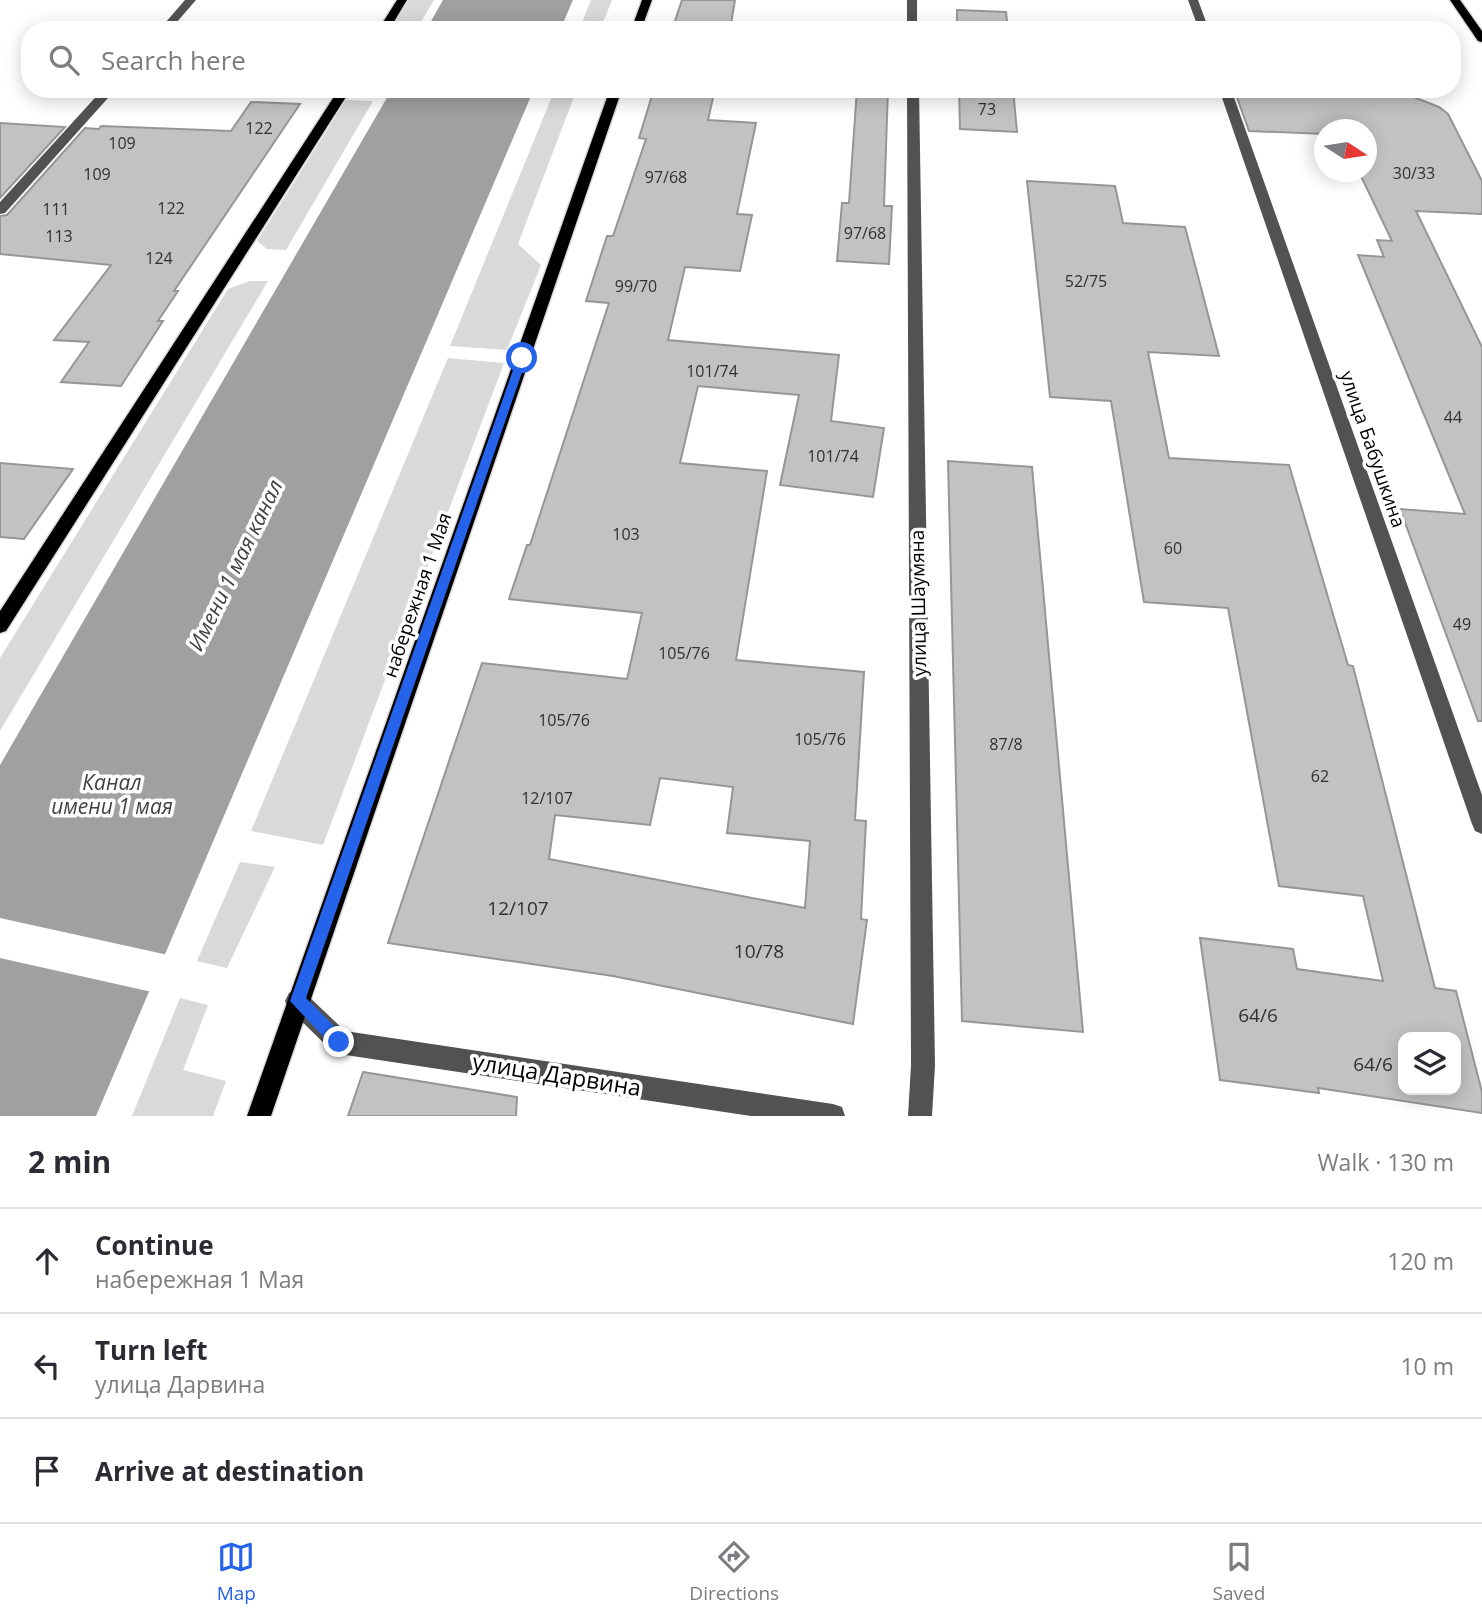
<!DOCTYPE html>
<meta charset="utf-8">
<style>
body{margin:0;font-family:"Open Sans",sans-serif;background:#f2f2f3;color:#2b2b33}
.controls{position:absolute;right:21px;bottom:21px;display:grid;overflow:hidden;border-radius:14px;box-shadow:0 4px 18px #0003}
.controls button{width:63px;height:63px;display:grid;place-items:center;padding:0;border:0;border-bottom:2px solid #e1e1e2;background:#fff;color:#2b2b33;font:35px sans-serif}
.compass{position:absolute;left:1314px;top:119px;width:63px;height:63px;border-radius:50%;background:#fff;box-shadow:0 4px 18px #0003;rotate:102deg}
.stop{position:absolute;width:21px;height:21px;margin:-16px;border:5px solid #2563eb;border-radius:50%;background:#fff}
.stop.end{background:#2563eb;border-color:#fff;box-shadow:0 2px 7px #0008}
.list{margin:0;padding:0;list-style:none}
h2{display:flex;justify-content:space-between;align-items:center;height:91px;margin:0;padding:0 28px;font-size:30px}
h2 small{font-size:23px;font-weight:400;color:#7c7c81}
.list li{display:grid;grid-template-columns:46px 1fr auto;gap:21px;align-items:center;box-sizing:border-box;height:105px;padding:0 28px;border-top:2px solid #e1e1e2}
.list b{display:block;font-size:26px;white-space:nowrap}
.list p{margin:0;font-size:23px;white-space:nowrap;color:#7c7c81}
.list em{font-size:23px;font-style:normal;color:#7c7c81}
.icon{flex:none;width:38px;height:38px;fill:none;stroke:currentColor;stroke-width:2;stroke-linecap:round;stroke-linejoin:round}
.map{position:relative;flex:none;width:1482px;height:1116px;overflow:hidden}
.search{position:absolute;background:#fff;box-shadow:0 4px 18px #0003;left:21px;right:21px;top:21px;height:77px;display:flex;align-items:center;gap:18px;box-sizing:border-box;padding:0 24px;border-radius:28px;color:#7c7c81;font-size:26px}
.sheet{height:406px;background:#fff}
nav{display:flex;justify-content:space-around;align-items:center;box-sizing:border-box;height:98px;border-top:2px solid #e1e1e2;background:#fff;font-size:19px;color:#7c7c81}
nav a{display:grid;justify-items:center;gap:4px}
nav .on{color:#2563eb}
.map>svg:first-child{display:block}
.green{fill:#d9d9d9}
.water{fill:#a0a0a0}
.pier{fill:#fff}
.building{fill:#c2c2c2;stroke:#969696;stroke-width:2;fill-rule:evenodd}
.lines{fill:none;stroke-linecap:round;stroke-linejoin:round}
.major-casing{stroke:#dbdbdb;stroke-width:3}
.minor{fill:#525252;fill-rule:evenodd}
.major{fill:#000;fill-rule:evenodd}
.route{fill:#2563eb}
.labels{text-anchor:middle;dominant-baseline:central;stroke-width:7;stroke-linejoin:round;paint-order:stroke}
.number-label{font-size:16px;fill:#303030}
.street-label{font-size:19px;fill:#000;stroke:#fff}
.near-number-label{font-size:19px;fill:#303030}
.water-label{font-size:21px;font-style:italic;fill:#414141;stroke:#fff}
.near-street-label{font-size:23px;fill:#000;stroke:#fff}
</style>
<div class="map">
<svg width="1482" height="1116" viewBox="0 0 1482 1116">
<rect width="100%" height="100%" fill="#fff"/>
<g class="green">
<path d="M408 0H434L416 30H389Z"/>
<path d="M591 0H612L600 30H579Z"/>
<path d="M555 89H577L518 244 541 265 507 350 450 346Z"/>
<path d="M346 100 373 101 286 250 267 249 257 241Z"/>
<path d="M250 281H268L0 731V658L228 289Z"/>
<path d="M448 358 504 363 323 845 251 831Z"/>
<path d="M240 862 275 867 227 968 197 961Z"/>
<path d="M180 998 208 1005 183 1070 226 1081 213 1116H132Z"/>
</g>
<g class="water">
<path d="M443 0H573L560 30H426Z"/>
<path d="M392 89H534L96 1116H0V765Z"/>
</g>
<path class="pier" d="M0 918 168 955 152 992 0 958Z"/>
<g class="building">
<path d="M682 0H735L730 30H672Z"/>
<path d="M957 10 1006 12 1008 30H957Z"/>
<path d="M654 89H715L708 120 756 123 737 214 752 215 740 271 685 267 668 340 839 355 831 421 884 428 873 497 780 485 799 395 698 386 680 463 767 471 736 660 864 672 855 820 866 821 861 919 867 920 853 1024 613 976 388 943 482 663 627 679 642 613 509 599 527 545H530L609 303 586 301 607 236H613L646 139 639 138ZM660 778 733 787 727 833 810 841 805 908 549 859 555 815 650 825Z"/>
<path d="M857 89H888L884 206H892L889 264 837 261 842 203H849Z"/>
<path d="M959 89H1013L1017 132 960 129Z"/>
<path d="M1234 89H1393L1439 107 1448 114 1482 181V214L1416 211 1482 347V721H1478L1400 509 1465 514 1358 255 1384 257 1377 240 1392 241 1359 172H1367V130H1325V134L1249 131Z"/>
<path d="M251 102 300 104 174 291H178L158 321H163L121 386 61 382 89 342 54 340 111 265 0 254V216L7 215 85 128 99 129 101 126 231 131Z"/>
<path d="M0 123 65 127 0 198Z"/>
<path d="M1027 181 1115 186 1123 223 1185 227 1219 356 1148 352 1169 458 1289 465 1348 665 1353 666 1435 988 1456 991 1482 1092V1113L1318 1088 1319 1093 1220 1080 1200 938 1293 949 1297 969 1383 981 1363 896 1279 886 1228 608 1144 602 1111 401 1050 397ZM1403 1037H1456V1090H1403Z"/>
<path d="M948 461 1032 467 1083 1032 962 1021Z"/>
<path d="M0 463 73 469 24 539 0 537Z"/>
<path d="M363 1072 517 1097 516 1116H348Z"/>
</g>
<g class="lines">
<g class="major-casing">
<g id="major">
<path d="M397 0H407L389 30H378Z"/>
<path d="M642 0H652L641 30H631Z"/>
<path d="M1450 0H1460L1482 31V42L1478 41Z"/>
<path d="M339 89H351L6 631 0 633V611Z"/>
<path d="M610 89H622L271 1116H247Z"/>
</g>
</g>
<g class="minor">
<path d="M185 0H196L170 30H159Z"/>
<rect x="907" y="0" width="10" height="30"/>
<path d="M1188 0H1198L1209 30H1199Z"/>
<path d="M103 89H116L5 213 0 214V202Z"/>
<path d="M907 89H919L935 1065 932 1116H908L911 1065Z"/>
<path d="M1219 89H1231L1482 795V834L1475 831 1472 824Z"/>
<path d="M297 989 305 993 345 1031 833 1104 842 1107 845 1116H751L339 1054 331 1050 289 1009 285 1001 289 993Z"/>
</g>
<use href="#major" class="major"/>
</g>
<path class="route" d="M518 356 527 358 306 998 344 1036 346 1042 344 1047 339 1049 333 1047 290 1001Z"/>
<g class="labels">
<g class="number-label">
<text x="987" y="109">73</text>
<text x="259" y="128">122</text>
<text x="122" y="143">109</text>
<text x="1414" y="173">30/33</text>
<text x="97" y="174">109</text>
<text x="666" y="177">97/68</text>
<text x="171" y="208">122</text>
<text x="56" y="209">111</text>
<text x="865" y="233">97/68</text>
<text x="59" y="236">113</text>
<text x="159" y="258">124</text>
<text x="1086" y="281">52/75</text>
<text x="636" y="286">99/70</text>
<text x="712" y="371">101/74</text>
<text x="1453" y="417">44</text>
<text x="833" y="456">101/74</text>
<text x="626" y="534">103</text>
<text x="1173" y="548">60</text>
<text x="1462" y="624">49</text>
<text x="684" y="653">105/76</text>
<text x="564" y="720">105/76</text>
<text x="820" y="739">105/76</text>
<text x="1006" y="744">87/8</text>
<text x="1320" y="776">62</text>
<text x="547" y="798">12/107</text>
</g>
<g class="street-label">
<text transform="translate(1373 449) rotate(71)">улица Бабушкина</text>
<text transform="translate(417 595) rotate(-71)">набережная 1 Мая</text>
<text transform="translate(918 603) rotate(-91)">улица Шаумяна</text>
</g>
<g class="near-number-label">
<text x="518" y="908">12/107</text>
<text x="759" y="951">10/78</text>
<text x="1258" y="1015">64/6</text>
<text x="1373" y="1064">64/6</text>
</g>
<g class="water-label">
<text transform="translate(235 565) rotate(-64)">Имени 1 мая канал</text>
<text x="112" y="782">Канал<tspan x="112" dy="24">имени 1 мая</tspan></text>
</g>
<g class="near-street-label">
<text transform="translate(557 1074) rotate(9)">улица Дарвина</text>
</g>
</g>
</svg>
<div class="controls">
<button><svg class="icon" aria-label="layers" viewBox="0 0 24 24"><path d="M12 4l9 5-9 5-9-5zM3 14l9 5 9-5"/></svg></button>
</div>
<svg class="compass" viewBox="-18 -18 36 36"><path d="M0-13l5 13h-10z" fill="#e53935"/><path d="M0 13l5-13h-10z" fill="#7c7c81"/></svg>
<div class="stop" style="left:522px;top:358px"></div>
<div class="stop end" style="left:339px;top:1042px"></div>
<div class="search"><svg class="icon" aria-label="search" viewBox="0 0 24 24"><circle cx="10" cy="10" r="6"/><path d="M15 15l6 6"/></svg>Search here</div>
</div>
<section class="sheet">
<h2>2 min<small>Walk · 130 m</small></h2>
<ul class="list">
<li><svg class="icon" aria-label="ahead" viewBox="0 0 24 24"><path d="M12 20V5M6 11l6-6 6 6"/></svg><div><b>Continue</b><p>набережная 1 Мая</p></div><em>120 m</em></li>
<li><svg class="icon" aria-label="left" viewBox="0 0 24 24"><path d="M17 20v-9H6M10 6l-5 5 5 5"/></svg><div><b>Turn left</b><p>улица Дарвина</p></div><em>10 m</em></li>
<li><svg class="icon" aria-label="arrive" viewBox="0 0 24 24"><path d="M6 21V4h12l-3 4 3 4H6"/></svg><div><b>Arrive at destination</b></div></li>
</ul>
</section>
<nav>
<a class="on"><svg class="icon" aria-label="map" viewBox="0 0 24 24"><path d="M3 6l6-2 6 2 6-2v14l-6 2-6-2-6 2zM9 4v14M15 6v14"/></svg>Map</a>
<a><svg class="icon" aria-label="directions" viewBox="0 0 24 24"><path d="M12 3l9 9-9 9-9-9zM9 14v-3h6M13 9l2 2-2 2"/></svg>Directions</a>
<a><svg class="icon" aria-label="saved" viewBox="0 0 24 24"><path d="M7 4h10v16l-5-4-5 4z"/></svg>Saved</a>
</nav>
